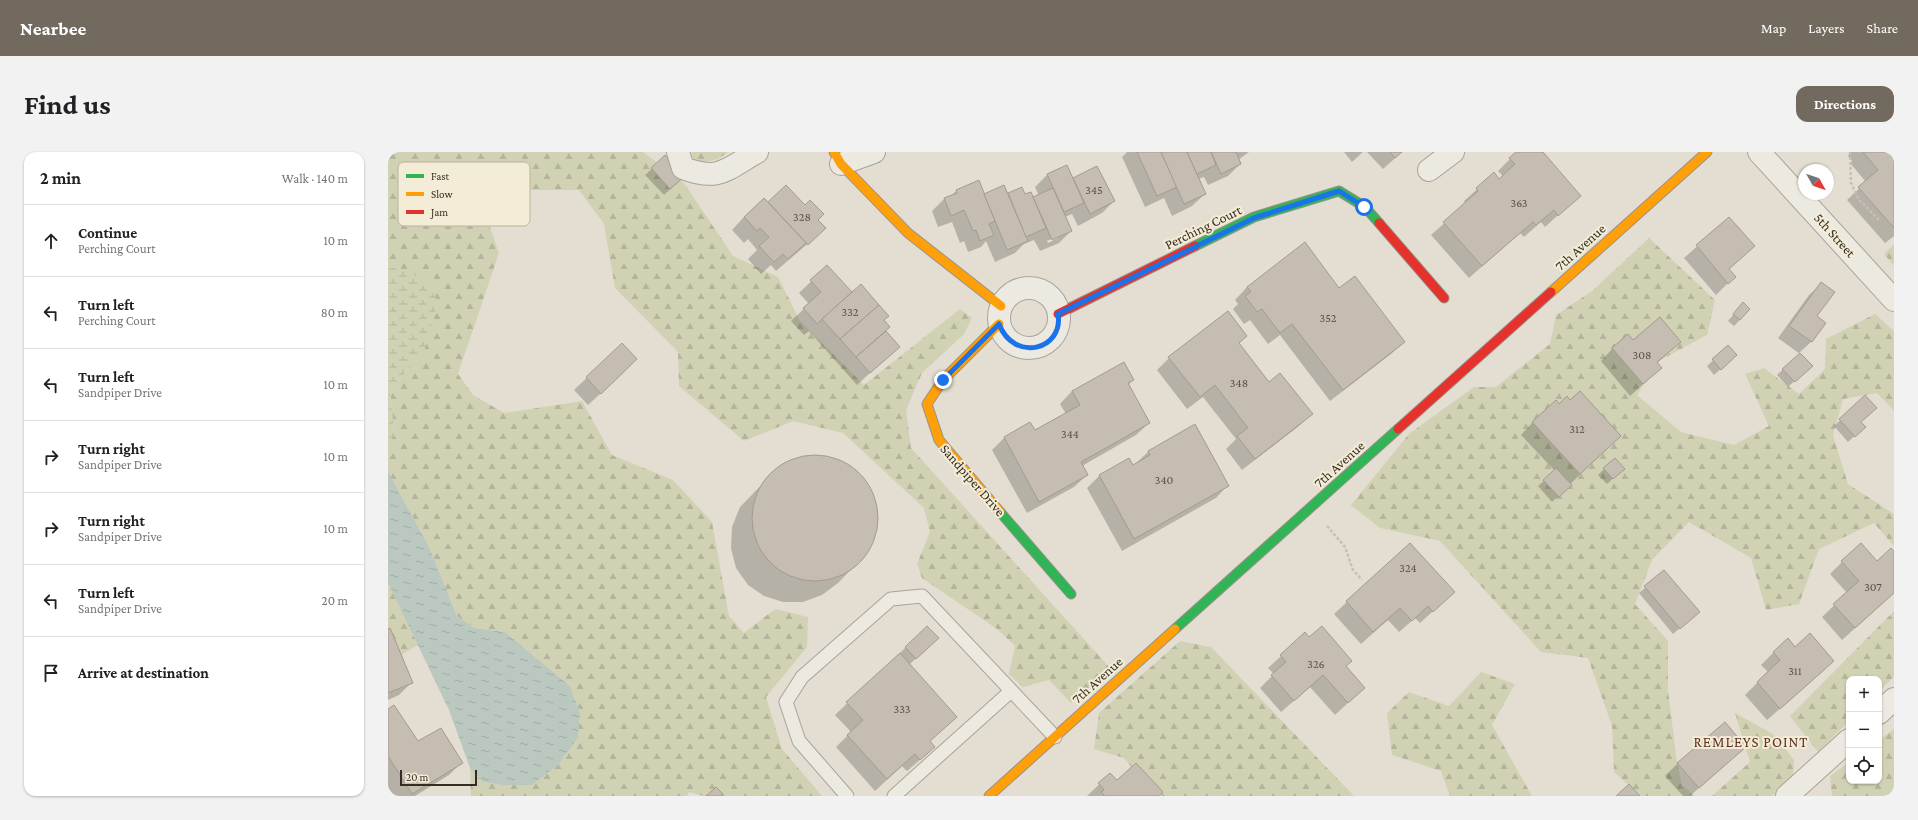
<!DOCTYPE html>
<meta charset="utf-8">
<style>
body{margin:0;font-family:"Crimson Pro",serif;background:#f2f2f2;color:#202124}
.controls{position:absolute;right:12px;bottom:12px;display:grid;overflow:hidden;border-radius:8px;box-shadow:0 1px 3px #0004}
.controls button{width:36px;height:36px;display:grid;place-items:center;padding:0;border:0;border-bottom:1px solid #e0e0e0;background:#fff;color:#202124;font:20px sans-serif}
.compass{position:absolute;left:1410px;top:12px;width:36px;height:36px;border-radius:50%;background:#fff;box-shadow:0 1px 3px #0004;rotate:130deg}
.scale{position:absolute;left:12px;bottom:10px;width:77px;box-sizing:border-box;padding-left:4px;border:2px solid #372c21;border-top:0;font-size:11px;line-height:14px;white-space:nowrap;color:#372c21;-webkit-text-stroke:3px #f3ecd7;paint-order:stroke}
.stop{position:absolute;width:12px;height:12px;margin:-9px;border:3px solid #1a73e8;border-radius:50%;background:#fff}
.stop.end{background:#1a73e8;border-color:#fff;box-shadow:0 1px 4px #0008}
.list{margin:0;padding:0;list-style:none}
h2{display:flex;justify-content:space-between;align-items:center;height:52px;margin:0;padding:0 16px;font-size:17px}
h2 small{font-size:13px;font-weight:400;color:#757577}
.list li{display:grid;grid-template-columns:26px 1fr auto;gap:12px;align-items:center;box-sizing:border-box;height:72px;padding:0 16px;border-top:1px solid #e0e0e0}
.list b{display:block;font-size:15px;white-space:nowrap}
.list p{margin:0;font-size:13px;white-space:nowrap;color:#757577}
.list em{font-size:13px;font-style:normal;color:#757577}
.icon{flex:none;width:22px;height:22px;fill:none;stroke:currentColor;stroke-width:2;stroke-linecap:round;stroke-linejoin:round}
.map{position:relative;flex:none;width:1506px;height:644px;overflow:hidden;border-radius:12px}
header{display:flex;align-items:center;gap:24px;box-sizing:border-box;height:56px;padding:0 20px;background:#736a5f;color:#fff}
header strong{font-size:19px}
nav{display:flex;gap:22px;margin-inline-start:auto;font-size:14px}
.intro{display:flex;align-items:center;justify-content:space-between;box-sizing:border-box;height:96px;padding:0 24px}
h1{margin:0;font-size:28px}
.button{padding:10px 18px;border-radius:12px;background:#736a5f;color:#fff;font-size:14px;font-weight:700}
main{display:flex;gap:24px;padding:0 24px}
aside{flex:1;background:#fff;border-radius:12px;box-shadow:0 1px 3px #0004}
.map>svg:first-child{display:block}
.forest{fill:url(#forest-firs)}
.wetland{fill:url(#wetland-marsh)}
.water{fill:url(#water-ripples)}
.shadow{fill:#0003;fill-rule:evenodd}
.building{fill:#c6bdb2;stroke:#a39a90}
.lines{fill:none;stroke-linecap:round;stroke-linejoin:round}
.lane-casing{stroke:#a9a399;stroke-width:15}
.street-casing{stroke:#a9a399;stroke-width:24}
.fast-casing{stroke:#989389;stroke-width:11}
.slow-casing{stroke:#989389;stroke-width:11}
.jam-casing{stroke:#989389;stroke-width:11}
.path{stroke:#c4c0b8;stroke-width:2.5;stroke-dasharray:3 2;stroke-linecap:butt}
.lane{stroke:#ece9e1;stroke-width:13}
.street{stroke:#ece9e1;stroke-width:22}
.fast{stroke:#30b455;stroke-width:9}
.slow{stroke:#ff9f0a;stroke-width:9}
.jam{stroke:#e5322d;stroke-width:9}
.route{stroke:#1a73e8;stroke-width:5}
.labels{text-anchor:middle;dominant-baseline:central;stroke-width:4;stroke-linejoin:round;paint-order:stroke}
.number-label{font-size:12px;fill:#5b5045}
.street-label{font-size:14px;fill:#372c21;stroke:#f3ecd7}
.neighbourhood-label{font-size:15px;letter-spacing:1px;fill:#603324;stroke:#f3ecd7}
.key{fill:#f3ecd7;stroke:#bbb2a0;stroke-width:1}
.key-label{font-size:11px;fill:#372c21}
</style>
<header>
<strong>Nearbee</strong>
<nav><a>Map</a><a>Layers</a><a>Share</a></nav>
</header>
<div class="intro"><h1>Find us</h1><a class="button">Directions</a></div>
<main>
<aside>
<h2>2 min<small>Walk · 140 m</small></h2>
<ul class="list">
<li><svg class="icon" aria-label="ahead" viewBox="0 0 24 24"><path d="M12 20V5M6 11l6-6 6 6"/></svg><div><b>Continue</b><p>Perching Court</p></div><em>10 m</em></li>
<li><svg class="icon" aria-label="left" viewBox="0 0 24 24"><path d="M17 20v-9H6M10 6l-5 5 5 5"/></svg><div><b>Turn left</b><p>Perching Court</p></div><em>80 m</em></li>
<li><svg class="icon" aria-label="left" viewBox="0 0 24 24"><path d="M17 20v-9H6M10 6l-5 5 5 5"/></svg><div><b>Turn left</b><p>Sandpiper Drive</p></div><em>10 m</em></li>
<li><svg class="icon" aria-label="right" viewBox="0 0 24 24"><path d="M7 20v-9h11M14 6l5 5-5 5"/></svg><div><b>Turn right</b><p>Sandpiper Drive</p></div><em>10 m</em></li>
<li><svg class="icon" aria-label="right" viewBox="0 0 24 24"><path d="M7 20v-9h11M14 6l5 5-5 5"/></svg><div><b>Turn right</b><p>Sandpiper Drive</p></div><em>10 m</em></li>
<li><svg class="icon" aria-label="left" viewBox="0 0 24 24"><path d="M17 20v-9H6M10 6l-5 5 5 5"/></svg><div><b>Turn left</b><p>Sandpiper Drive</p></div><em>20 m</em></li>
<li><svg class="icon" aria-label="arrive" viewBox="0 0 24 24"><path d="M6 21V4h12l-3 4 3 4H6"/></svg><div><b>Arrive at destination</b></div></li>
</ul>
</aside>
<div class="map">
<svg width="1506" height="644" viewBox="0 0 1506 644">
<defs>
<pattern id="forest-firs" width="22" height="20" patternUnits="userSpaceOnUse"><rect width="22" height="20" fill="#d1d2b4"/><path d="M5 1l3.5 6h-7zM16 11l3.5 6h-7z" fill="#b4b49a"/></pattern>
<pattern id="wetland-marsh" width="20" height="14" patternUnits="userSpaceOnUse"><rect width="20" height="14" fill="#d1d2b4"/><path d="M1 5h8M5 5V1M11 12h8M15 12V8" fill="none" stroke="#b4b49a"/></pattern>
<pattern id="water-ripples" width="26" height="14" patternUnits="userSpaceOnUse"><rect width="26" height="14" fill="#bac8c0"/><path d="M2 4q2-2 4 0t4 0M15 11q2-2 4 0t4 0" fill="none" stroke="#a0aca5"/></pattern>
</defs>
<rect width="100%" height="100%" fill="#e3ded1"/>
<g class="forest">
<path d="M0 0H255L296 31 345 104 390 125 412 169 476 233 572 157 584 166 576 182 534 221 518 258 523 296 723 517 683 551 661 528 635 535 621 522 627 494 609 477 534 426 529 412 542 380 536 356 455 281 405 269 356 289 291 234 290 200 227 136 216 72 191 38H139L99 67 111 101 70 222 85 243 116 261 194 249 224 303 285 328 324 370 341 464 356 481 387 457 420 465 419 495 378 545 394 597 434 644H315L301 640 299 644H83L82 616 95 630 114 633H144L170 613 190 586 192 561 182 534 117 480 87 476 69 464 41 395 0 319V291L6 283 2 237 36 200 21 119 0 115Z"/>
<path d="M304 0H340L330 7 312 11 304 5Z"/>
<path d="M1261 86 1327 148 1319 183 1269 210 1249 243 1293 280 1346 293 1381 274 1357 222 1376 216 1411 242 1437 217 1438 187 1487 162 1506 179V259L1489 241 1455 247 1445 283 1460 332 1506 362V394L1486 371 1431 397 1411 452 1378 458 1363 406 1301 370 1264 408 1247 452 1280 489V538L1289 611 1294 633 1307 644H1253L1226 620 1224 574 1200 506 1153 500 1052 389 992 376 963 353 1021 282 1086 235H1108L1162 192 1168 163 1204 139Z"/>
<path d="M1506 92V114L1496 102Z"/>
<path d="M0 431 30 493 13 503 2 476 0 477Z"/>
<path d="M1506 459V525L1491 539V527H1461V569L1430 600 1402 564Z"/>
<path d="M792 489 823 495 966 644H767L736 606 706 597 711 561Z"/>
<path d="M1093 520 1127 532 1104 573 1144 644H1062L1053 619 1004 603 999 561 1021 540 1061 554Z"/>
<path d="M1347 561 1385 582 1406 608 1405 626 1384 644H1324L1362 610Z"/>
<path d="M1506 577V644H1444L1442 624 1461 610V629H1491V588Z"/>
</g>
<path class="wetland" d="M0 115 21 119 48 137 47 160 36 200 2 237 6 283 0 291Z"/>
<path class="water" d="M0 319 41 395 69 464 87 476 117 480 182 534 192 561 190 586 170 613 144 633H114L95 630 82 616 61 558 0 431Z"/>
<g class="shadow">
<path d="M739 0H861L850 8 852 12 840 24 820 33 816 25 810 27 817 42 804 54 784 64 776 46 757 55 734 5Z"/>
<path d="M956 0H975L964 10Z"/>
<path d="M979 0H1014L995 17Z"/>
<path d="M1129 0H1153L1191 44 1157 75 1153 70 1136 85 1132 81 1081 126 1043 83 1078 52 1076 49 1106 22 1111 28 1115 24 1110 19Z"/>
<path d="M1463 0H1506V84L1497 91 1459 48 1478 30 1462 11 1464 9 1460 4Z"/>
<path d="M277 5 289 31 276 43 257 23Z"/>
<path d="M709 15 726 49 714 61 690 74 684 62 677 65 683 79 671 91 652 99 646 88 636 92 627 101 607 110 598 89 593 95 580 100 576 89 572 91 564 70 550 75 544 59 556 47 562 45 568 39 596 43H619L633 37 636 44 645 47 651 44 647 35 659 23 685 28ZM670 84V86L660 91 659 89Z"/>
<path d="M398 34 429 68 424 88 388 119 383 113 373 122 360 107 369 98 360 87 356 91 344 78 356 65 380 51Z"/>
<path d="M1341 66 1365 94 1340 118 1346 125 1328 143 1296 106Z"/>
<path d="M439 114 464 142 495 168 496 179 510 195 469 233 421 179 416 183 403 169 421 152 411 141Z"/>
<path d="M1434 131 1428 164 1437 171 1423 190 1411 201 1423 214 1400 235 1389 223 1412 202 1390 186 1421 143Z"/>
<path d="M859 135 951 137 1016 190 1003 202 942 249 892 183 880 192 862 168 856 172 845 157 850 152 847 148Z"/>
<path d="M1349 158 1352 168 1346 174 1340 169Z"/>
<path d="M1245 189 1292 190 1269 211 1273 216 1242 244 1213 209 1225 196Z"/>
<path d="M234 192 236 220 200 253 186 238Z"/>
<path d="M850 192 881 231 923 262 911 274 854 318 838 297 848 287 815 245 799 257 769 218 781 206Z"/>
<path d="M1340 195 1342 209 1326 223 1319 214Z"/>
<path d="M745 228 740 233 761 271 748 283 694 314 699 323 686 335 639 361 604 298 616 286 642 272 647 280 678 262 672 252 684 239Z"/>
<path d="M1477 245 1472 271 1476 275 1460 290 1446 274Z"/>
<path d="M1171 253 1219 296 1164 350 1150 334 1167 319 1133 283 1145 270Z"/>
<path d="M760 300 840 333 828 346 734 399 699 336 711 324 741 307 745 314Z"/>
<path d="M428 304 449 308 467 318 481 334 488 353 489 373 483 392 472 408 450 431 434 443 415 450H395L376 444 360 433 348 416 343 396 344 375 352 355 389 317 408 307Z"/>
<path d="M1216 317 1229 323 1219 332 1210 323Z"/>
<path d="M1022 392 1053 452 1032 471 1027 466 1011 480 1000 468 973 492 946 462Z"/>
<path d="M1506 400V441L1454 488 1434 465 1459 441 1442 422 1454 410H1489Z"/>
<path d="M1276 419 1304 466 1285 482 1251 441Z"/>
<path d="M539 475 543 492 521 513 555 577 541 590 533 607 519 619 514 614 487 639 448 595 463 580 447 563Z"/>
<path d="M0 478 23 531 11 543 0 548Z"/>
<path d="M917 482 957 514 976 536 947 563 922 535 893 560 872 536 886 522 880 516Z"/>
<path d="M1386 500 1433 521 1379 568 1357 543 1380 520 1373 513Z"/>
<path d="M0 558 29 590 73 611 61 623 27 644H6L0 635Z"/>
<path d="M1357 595 1302 644H1295L1277 624 1290 611Z"/>
<path d="M722 622 729 630 769 644H699Z"/>
</g>
<g class="building">
<path d="M749 0H773L789 35 769 44Z"/>
<path d="M773 0H799L818 42 796 52Z"/>
<path d="M799 0H823L828 13 809 22Z"/>
<path d="M823 0H848L853 12 833 22Z"/>
<path d="M1002 0H1014L1007 6Z"/>
<path d="M1128 0H1155L1193 44 1170 64 1166 58 1148 73 1145 70 1094 114 1055 70 1090 39 1088 36 1106 20 1111 27 1127 12 1121 6Z"/>
<path d="M1475 0H1506V76L1470 35 1490 18Z"/>
<path d="M277 3 296 25 282 37 263 16Z"/>
<path d="M679 13 696 51 676 60 659 22Z"/>
<path d="M709 14 727 49 702 62 685 26Z"/>
<path d="M591 28 607 69 601 72 606 83 592 89 588 78 585 79 576 58 563 64 556 46 569 41 568 38Z"/>
<path d="M398 33 417 53 422 48 436 62 430 68 438 76 420 93 380 50Z"/>
<path d="M616 33 640 89 619 98 596 42Z"/>
<path d="M634 35 637 42 643 40 658 76 638 85 620 41Z"/>
<path d="M665 36 684 79 664 88 645 45Z"/>
<path d="M376 46 418 91 400 107 395 102 386 110 371 94 381 85 372 76 369 79 356 65Z"/>
<path d="M1341 65 1367 94 1341 117 1348 125 1340 132 1308 93Z"/>
<path d="M917 90 951 136 967 124 1017 190 955 238 904 172 892 181 874 157 869 160 857 144 863 140 859 135Z"/>
<path d="M439 113 464 140 429 172 415 156 433 140 422 128Z"/>
<path d="M1433 130 1447 140 1429 164 1438 171 1424 190 1401 174Z"/>
<path d="M473 132 491 153 452 187 434 167Z"/>
<path d="M1355 150 1362 157 1352 168 1345 162Z"/>
<path d="M491 153 501 164 496 168 502 175 468 205 452 187Z"/>
<path d="M840 159 859 184 851 191 881 230 892 221 925 262 867 307 849 284 860 276 827 233 812 245 780 205Z"/>
<path d="M1272 165 1293 190 1269 210 1274 216 1255 232 1224 196 1240 182 1245 188Z"/>
<path d="M498 179 512 195 482 221 468 205Z"/>
<path d="M234 191 249 207 213 242 198 225Z"/>
<path d="M1340 193 1349 203 1333 218 1324 207Z"/>
<path d="M1412 201 1425 214 1407 230 1394 217Z"/>
<path d="M736 210 746 228 740 231 762 271 693 310 700 323 651 350 616 285 642 270 647 278 692 253 684 239Z"/>
<path d="M1192 239 1233 284 1192 322 1144 270 1168 248 1171 252 1179 244 1182 248Z"/>
<path d="M1477 243 1489 256 1473 270 1478 275 1467 285 1451 267Z"/>
<path d="M807 272 841 334 746 387 711 323 741 306 745 313 762 303 760 299Z"/>
<circle cx="427" cy="366" r="63"/>
<path d="M1227 306 1237 317 1225 327 1215 316Z"/>
<path d="M1168 316 1184 333 1171 345 1155 328Z"/>
<path d="M1022 391 1067 440 1045 460 1040 454 1024 469 1012 456 985 480 958 449Z"/>
<path d="M1473 391 1489 409 1503 396 1506 399V441L1467 476 1445 452 1471 429 1453 409Z"/>
<path d="M1276 418 1312 460 1292 477 1256 434Z"/>
<path d="M539 474 551 486 528 507 517 495Z"/>
<path d="M934 474 964 509 958 514 977 536 960 551 935 523 906 549 883 523 898 510 892 503 917 480 921 485Z"/>
<path d="M2 476 25 531 0 541V477Z"/>
<path d="M1422 481 1446 509 1392 557 1369 530 1392 508 1385 500 1400 486 1407 495Z"/>
<path d="M512 501 569 565 542 589 547 595 532 608 527 602 499 627 459 583 475 568 458 550Z"/>
<path d="M6 553 30 589 53 576 75 611 24 642 0 604V557Z"/>
<path d="M1337 570 1358 595 1311 636 1289 611Z"/>
<path d="M748 611 775 640 771 644H717L713 640 716 638 710 631 722 621 729 628Z"/>
<path d="M1241 632 1252 644H1228Z"/>
<path d="M328 635 335 642 332 644H318Z"/>
</g>
<g class="lines">
<g class="lane-casing">
<g id="lane">
<path d="M459 644 411 589 398 550 414 525 503 447 534 444 667 585"/>
<path d="M506 644 623 539"/>
</g>
</g>
<g class="street-casing">
<g id="street">
<path d="M290 0 295 16C331 30 339 17 369 0"/>
<path d="M1371 0 1506 148"/>
<path d="M453 12 486 0"/>
<path d="M1041 18 1065 0"/>
<circle cx="641" cy="166" r="30"/>
<path d="M1491 561 1506 547"/>
<path d="M1399 644 1461 588"/>
</g>
</g>
<g class="fast-casing">
<g id="fast">
<path d="M807 94 866 65 951 39 977 55 991 71"/>
<path d="M612 360 683 442"/>
<path d="M787 477 1010 277"/>
</g>
</g>
<g class="slow-casing">
<g id="slow">
<path d="M446 0 453 12 520 81 613 154"/>
<path d="M1163 140 1319 0"/>
<path d="M611 172 555 228 539 252 551 288 612 360"/>
<path d="M601 644 787 477"/>
</g>
</g>
<g class="jam-casing">
<g id="jam">
<path d="M991 71 1056 146"/>
<path d="M670 162 807 94"/>
<path d="M1010 277 1163 140"/>
</g>
</g>
<g class="path">
<path d="M1462 0 1463 31 1471 48 1491 68"/>
<path d="M939 374 957 395 965 418 974 428"/>
</g>
<use href="#lane" class="lane"/>
<use href="#street" class="street"/>
<use href="#fast" class="fast"/>
<use href="#slow" class="slow"/>
<use href="#jam" class="jam"/>
</g>
<g class="lines">
<path class="route" d="M555 228 611 172C626 211 676 198 670 162L866 66 951 39 976 55"/>
</g>
<g class="labels">
<g class="number-label">
<text x="706" y="38">345</text>
<text x="1131" y="51">363</text>
<text x="414" y="65">328</text>
<text x="462" y="160">332</text>
<text x="940" y="166">352</text>
<text x="1254" y="203">308</text>
<text x="851" y="231">348</text>
<text x="1189" y="277">312</text>
<text x="682" y="282">344</text>
<text x="776" y="328">340</text>
<text x="1020" y="416">324</text>
<text x="1485" y="435">307</text>
<text x="928" y="512">326</text>
<text x="1407" y="519">311</text>
<text x="514" y="557">333</text>
</g>
<g class="street-label">
<text transform="translate(815 75) rotate(-26)">Perching Court</text>
<text transform="translate(1447 83) rotate(48)">5th Street</text>
<text transform="translate(1192 95) rotate(-42)">7th Avenue</text>
<text transform="translate(951 312) rotate(-42)">7th Avenue</text>
<text transform="translate(585 328) rotate(49)">Sandpiper Drive</text>
<text transform="translate(709 528) rotate(-42)">7th Avenue</text>
</g>
<g class="neighbourhood-label">
<text x="1363" y="590">REMLEYS POINT</text>
</g>
</g>
<rect x="10" y="10" width="132" height="64" rx="6" class="key"/>
<rect x="18" y="22" width="18" height="4" fill="#30b455"/>
<rect x="18" y="40" width="18" height="4" fill="#ff9f0a"/>
<rect x="18" y="58" width="18" height="4" fill="#e5322d"/>
<g class="key-label">
<text x="43" y="28">Fast</text>
<text x="43" y="46">Slow</text>
<text x="43" y="64">Jam</text>
</g>
</svg>
<div class="controls">
<button>+</button>
<button>−</button>
<button><svg class="icon" aria-label="locate" viewBox="0 0 24 24"><circle cx="12" cy="12" r="6"/><path d="M12 2v4M12 18v4M2 12h4M18 12h4"/></svg></button>
</div>
<svg class="compass" viewBox="-18 -18 36 36"><path d="M0-13l5 13h-10z" fill="#e53935"/><path d="M0 13l5-13h-10z" fill="#757577"/></svg>
<div class="scale">20 m</div>
<div class="stop" style="left:976px;top:55px"></div>
<div class="stop end" style="left:555px;top:228px"></div>
</div>
</main>
